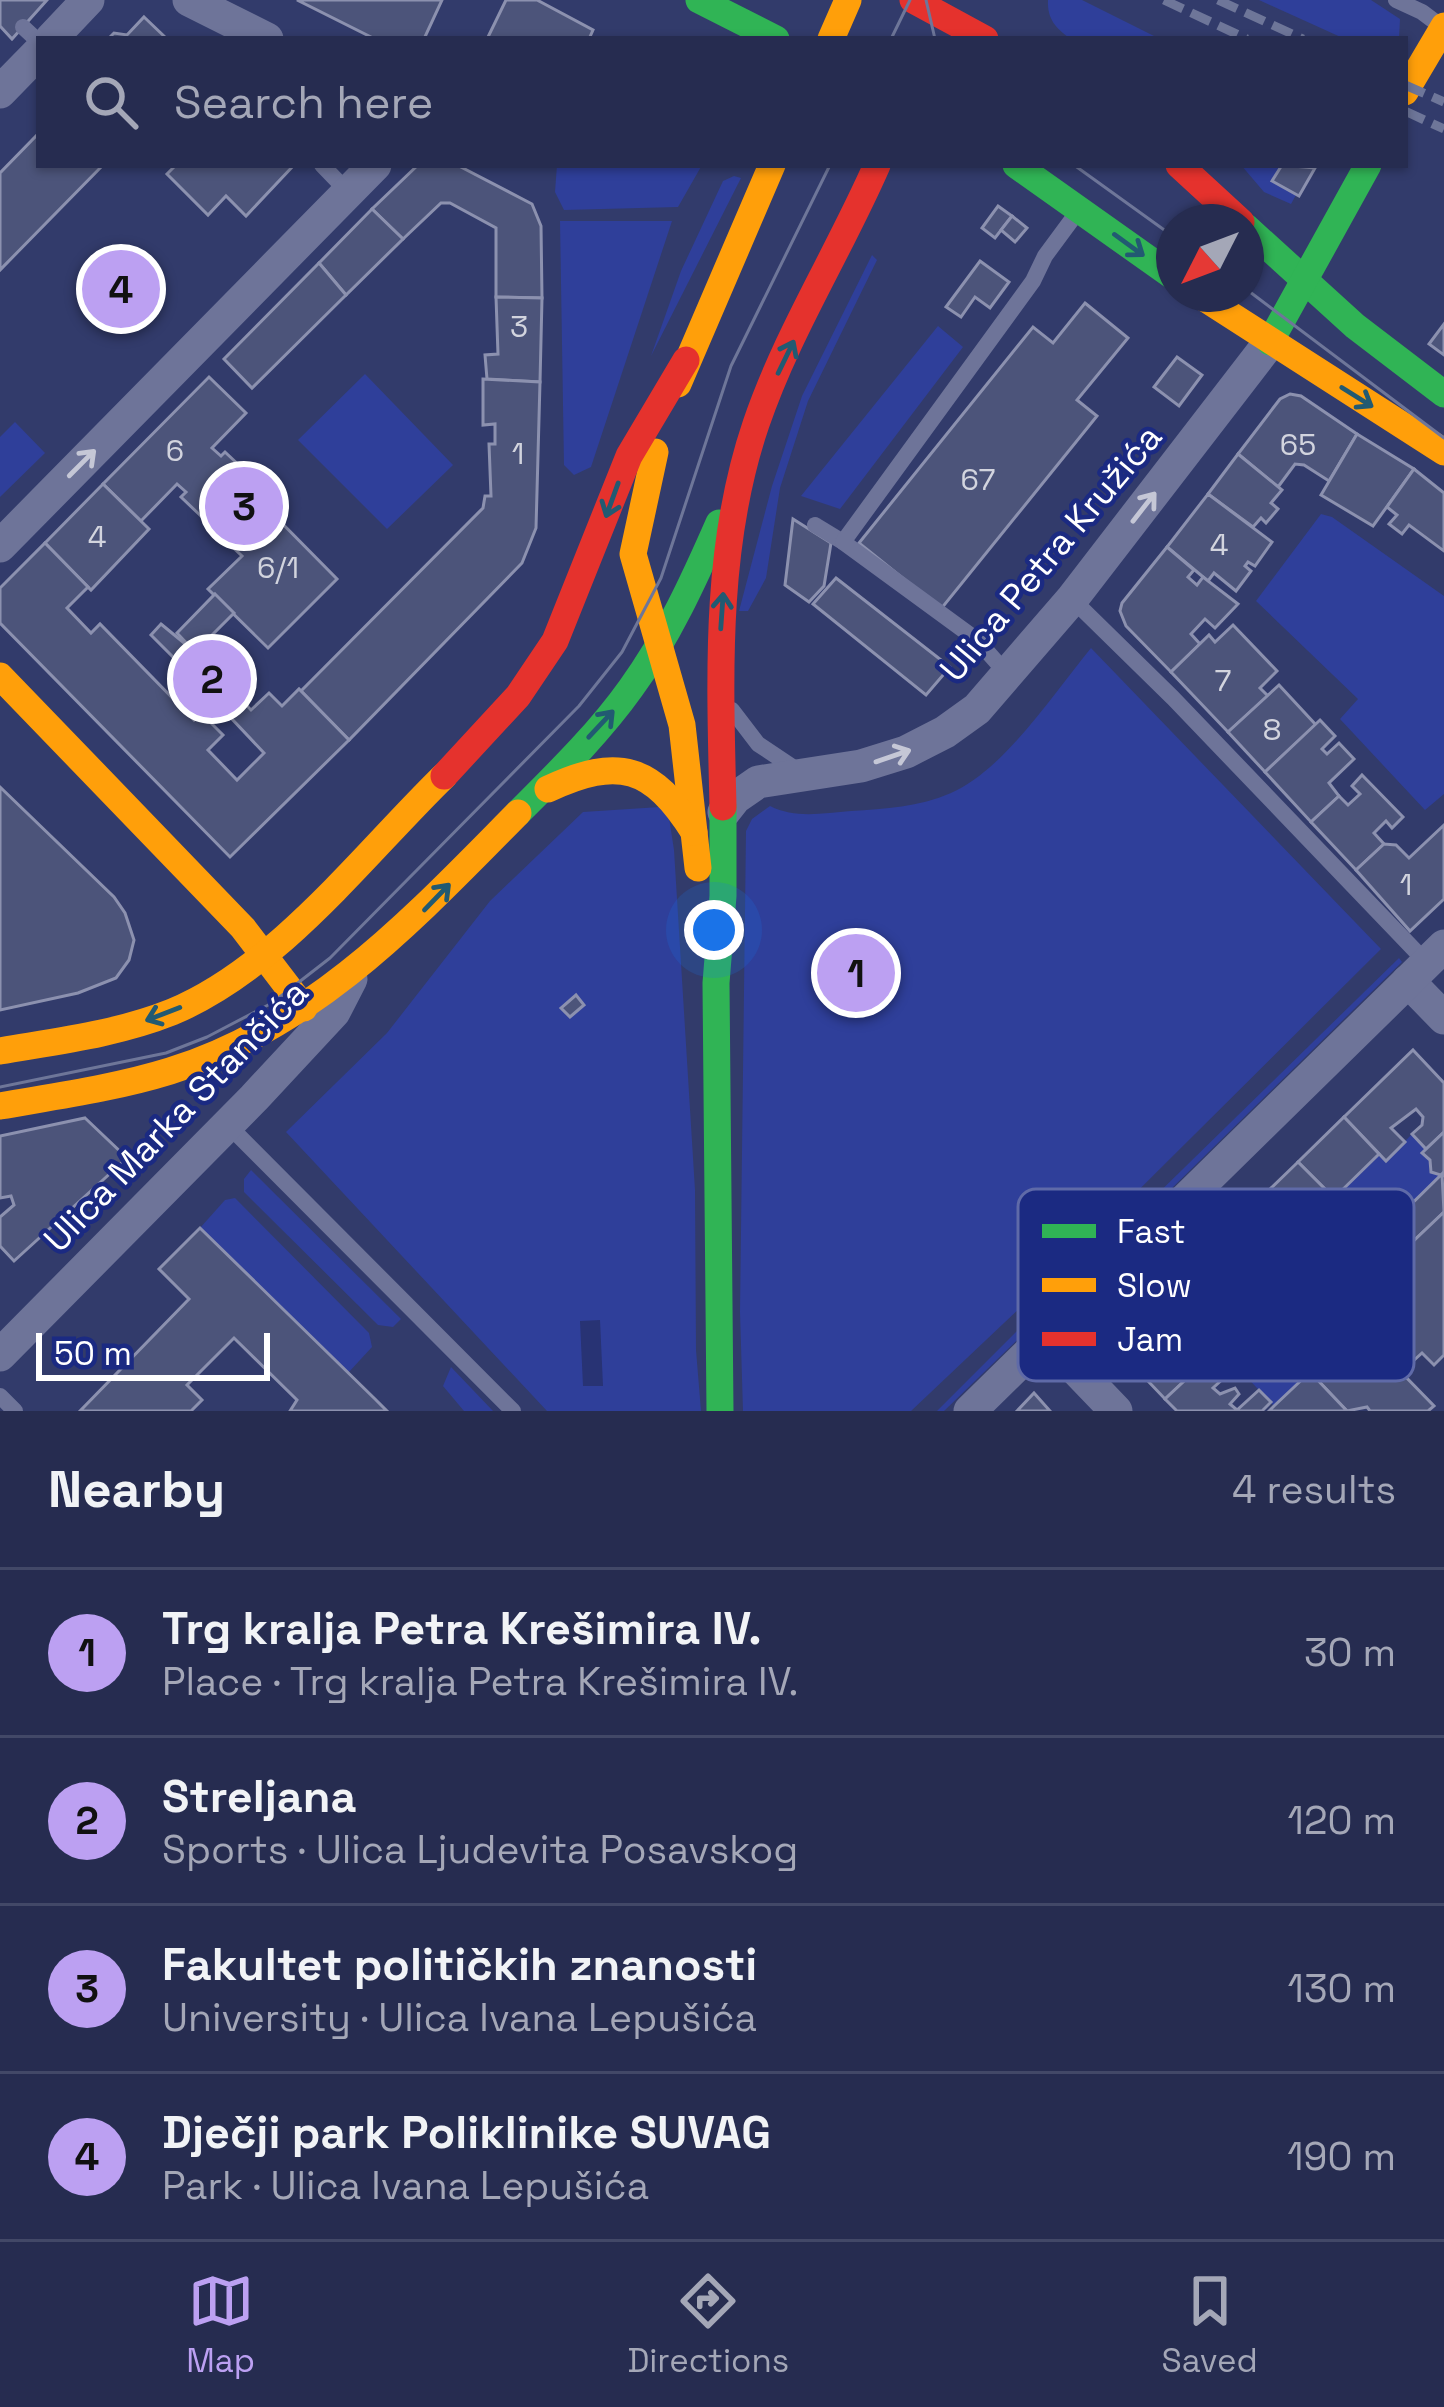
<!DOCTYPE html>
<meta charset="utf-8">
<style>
body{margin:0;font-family:"Space Grotesk",sans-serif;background:#2e3457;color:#f1f3f6}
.compass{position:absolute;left:1156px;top:204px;width:108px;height:108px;border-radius:50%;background:#262c50;box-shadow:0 3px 9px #0004;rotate:228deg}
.scale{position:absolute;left:36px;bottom:30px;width:234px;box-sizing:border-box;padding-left:12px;border:6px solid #fff;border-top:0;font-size:33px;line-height:42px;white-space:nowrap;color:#fff;-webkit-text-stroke:9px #1b2a82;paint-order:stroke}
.you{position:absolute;left:714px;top:930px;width:42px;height:42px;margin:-30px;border:9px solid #fff;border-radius:50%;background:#1a73e8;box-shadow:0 0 0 18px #1a73e833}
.badge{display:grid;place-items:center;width:78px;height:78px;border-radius:50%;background:#bca0f2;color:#111;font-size:39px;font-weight:700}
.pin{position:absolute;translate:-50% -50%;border:6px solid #fff;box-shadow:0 3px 12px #0006}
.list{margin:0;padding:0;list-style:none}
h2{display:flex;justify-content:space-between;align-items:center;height:156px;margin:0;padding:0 48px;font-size:51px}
h2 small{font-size:39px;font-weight:400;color:#a4a7b7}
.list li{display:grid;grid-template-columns:78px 1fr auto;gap:36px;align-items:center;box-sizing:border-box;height:168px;padding:0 48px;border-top:3px solid #424867}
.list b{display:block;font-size:45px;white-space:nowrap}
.list p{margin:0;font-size:39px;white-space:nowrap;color:#a4a7b7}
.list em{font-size:39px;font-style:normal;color:#a4a7b7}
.icon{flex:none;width:66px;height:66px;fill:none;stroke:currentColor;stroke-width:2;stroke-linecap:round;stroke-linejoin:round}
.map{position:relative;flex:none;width:1444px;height:1411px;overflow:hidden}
.search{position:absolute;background:#262c50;box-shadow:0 3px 9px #0004;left:36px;right:36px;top:36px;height:132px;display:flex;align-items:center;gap:30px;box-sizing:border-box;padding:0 42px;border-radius:0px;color:#a4a7b7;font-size:45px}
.sheet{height:828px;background:#262c50}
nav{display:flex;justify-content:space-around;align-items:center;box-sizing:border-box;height:168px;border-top:3px solid #424867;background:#262c50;font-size:33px;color:#a4a7b7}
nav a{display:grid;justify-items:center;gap:6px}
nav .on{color:#bca0f2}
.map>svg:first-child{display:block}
.green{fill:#2f3f9a}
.water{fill:#283374}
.building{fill:#4c547a;stroke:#8c91af;stroke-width:3}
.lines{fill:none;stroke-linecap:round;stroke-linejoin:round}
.lane{stroke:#6e7499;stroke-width:16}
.street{stroke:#6e7499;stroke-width:33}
.fast{stroke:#30b455;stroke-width:27}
.slow{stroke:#ff9f0a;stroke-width:27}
.jam{stroke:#e5322d;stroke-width:27}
.tram{stroke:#6e7699;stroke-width:3}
.rail{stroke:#6e7699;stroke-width:9;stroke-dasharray:21 9;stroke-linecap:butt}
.oneway{stroke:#225a72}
.oneway2{stroke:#c5c7d6}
.labels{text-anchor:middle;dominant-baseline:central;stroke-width:9;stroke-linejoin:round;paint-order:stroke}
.number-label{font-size:30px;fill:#d2d4de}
.street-label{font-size:36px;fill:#fff;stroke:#1b2a82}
.key{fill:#1b2a82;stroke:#5f6aa8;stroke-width:3}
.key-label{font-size:33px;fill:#fff}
</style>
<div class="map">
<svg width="1444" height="1411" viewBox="0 0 1444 1411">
<rect width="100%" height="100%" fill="#323b6b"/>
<g class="green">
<path d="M1048 0H1082L1160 39H1071C1056 29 1047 19 1048 0Z"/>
<path d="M1259 0H1371L1400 19 1399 39H1345Z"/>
<path d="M557 165H702L678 207 564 210 555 192Z"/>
<path d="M1241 165H1282L1273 181 1296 195 1291 204 1264 192Z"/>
<path d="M734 176 741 178 651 356 681 271 723 181Z"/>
<path d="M672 221 591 467 574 475 564 465 560 221Z"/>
<path d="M872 255 877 260 808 401 780 488 766 578 748 611H739L772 486 802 396Z"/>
<path d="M938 326 963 347 840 509 801 496Z"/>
<path d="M365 374 453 465 387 529 298 440Z"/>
<path d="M15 422 45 453 0 497V437Z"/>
<path d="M1321 514 1332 517 1444 596V794L1425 810 1340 719 1358 699 1256 601Z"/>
<path d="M1091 648 1381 949 1022 1306 911 1411H743L740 1312 746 831 752 819 770 806C796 819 823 813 851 811 885 809 919 807 951 793 1004 770 1054 693 1091 648Z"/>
<path d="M660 807 668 811 674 850 695 1190 696 1350 701 1411H547L286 1132 387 1033 490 901 583 812Z"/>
<path d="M1399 958 1402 962 1057 1301 1053 1296Z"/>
<path d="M1412 1134 1426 1149 1422 1153 1430 1160 1429 1170 1442 1174 1324 1290 1335 1303 1288 1348 1310 1372 1274 1406 1225 1354 1201 1376 1178 1351 1187 1343 1181 1337 1186 1332 1182 1327 1208 1303 1228 1308 1234 1315 1273 1278 1267 1270 1292 1247 1299 1253 1334 1221 1328 1213 1334 1207 1324 1196 1328 1192 1335 1198 1379 1154 1387 1160Z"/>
<path d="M251 1170 401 1319 393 1327 378 1325 244 1192V1179Z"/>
<path d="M235 1198 369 1333 372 1347 348 1373 200 1228 225 1200Z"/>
<path d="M1043 1305 1048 1310 944 1411H937Z"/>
<path d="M451 1367 493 1411H464L443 1386Z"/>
</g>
<path class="water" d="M600 1320 603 1386H583L580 1321Z"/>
<g class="building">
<path d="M0 0H47L12 39 0 26Z"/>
<path d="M297 0H442L424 39H375Z"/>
<path d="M506 0H537L593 30 589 39H487Z"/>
<path d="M144 17 167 39H108L114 33 127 35Z"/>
<path d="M39 133V165H103L0 270V173Z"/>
<path d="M176 165H294L246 216 226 196 208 215 167 174Z"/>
<path d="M418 165H457L532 204 541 226 542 298 496 297V228L450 203H441L403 239 372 209Z"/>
<path d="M1282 165 1315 168 1299 196 1272 181Z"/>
<path d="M998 206 1012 216 995 238 982 228Z"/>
<path d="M372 209 403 239 346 295 319 263Z"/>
<path d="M1012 216 1027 228 1015 242 1001 230Z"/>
<path d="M980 261 1009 282 990 308 975 297 961 317 946 307Z"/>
<path d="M319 263 346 295 252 388 224 359Z"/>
<path d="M496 297 542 298 540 382 487 379 485 355 498 354Z"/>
<path d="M1085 303 1128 338 1077 400 1097 416 941 609 859 543 1033 327 1053 343Z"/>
<path d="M1444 324V355L1429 344Z"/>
<path d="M1177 357 1202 375 1179 406 1154 387Z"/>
<path d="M209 377 246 413 212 448 221 456 225 452 243 469 233 479 237 483 203 518 181 497 186 492 177 484 141 521 103 484Z"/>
<path d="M483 379 540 382 536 528 522 563 349 740 301 691 483 508 485 496H491L489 444H495V424L483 425Z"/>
<path d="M1290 394 1301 396 1357 434 1329 481 1304 465 1295 464 1278 487 1238 454 1280 399Z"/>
<path d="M1357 434 1414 469 1373 526 1321 495Z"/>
<path d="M1238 454 1282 490 1271 503 1278 509 1266 523 1261 518 1253 527 1208 494Z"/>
<path d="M1414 469 1444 493V551L1409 525 1402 534 1389 524 1397 515 1387 507Z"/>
<path d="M237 483 258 504 224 539 203 518Z"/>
<path d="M103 484 149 529 91 590 45 543Z"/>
<path d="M1208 494 1272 542 1255 566 1248 562 1245 566 1251 571 1236 591 1214 573 1208 581 1167 547Z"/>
<path d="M261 502 337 579 268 648 208 589 242 556 224 539Z"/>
<path d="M793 519 831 543 824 586 809 602 785 585Z"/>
<path d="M45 543 88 587 67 608 91 633 100 624 194 720 201 713 223 735 208 750 237 780 264 753 182 666 195 652 251 710 269 693 282 706 299 689 349 740 230 857 0 623V588Z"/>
<path d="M1167 547 1194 570 1188 577 1197 585 1203 577 1238 604 1215 628 1205 619 1191 634 1200 644 1171 672 1126 626 1120 611 1122 603Z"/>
<path d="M836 578 950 667 926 695 813 604Z"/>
<path d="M215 594 234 613 195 652 177 633Z"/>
<path d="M161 624 195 652 182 666 151 635Z"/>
<path d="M1233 625 1277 671 1260 688 1268 696 1228 732 1171 672 1209 635 1215 642Z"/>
<path d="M1279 685 1316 725 1265 772 1228 732Z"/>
<path d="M1320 720 1335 736 1322 749 1327 754 1339 743 1354 759 1329 783 1339 796 1311 822 1265 772Z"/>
<path d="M1362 775 1403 817 1392 828 1386 821 1374 833 1384 844 1356 870 1311 822 1339 796 1348 805 1360 794 1352 786Z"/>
<path d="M0 787 114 897 125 913 134 940 129 960 116 978 78 993 0 1010Z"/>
<path d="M1444 825V899L1410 931 1356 870 1384 844 1396 845 1409 858Z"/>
<path d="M576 995 584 1005 570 1017 561 1008Z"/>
<path d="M1413 1050 1444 1083V1132L1426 1149 1412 1134 1422 1125 1423 1117 1416 1109 1391 1128 1405 1142 1386 1161 1344 1117Z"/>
<path d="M1344 1117 1379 1154 1334 1198 1298 1162Z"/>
<path d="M85 1118 127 1158 14 1261 0 1246V1217L14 1205 11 1196 0 1198V1136Z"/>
<path d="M1444 1132V1176L1431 1172 1430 1160 1422 1153Z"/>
<path d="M1298 1162 1328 1192 1324 1196 1334 1207 1328 1213 1334 1220 1320 1233 1315 1227 1303 1237 1309 1244 1299 1253 1292 1247 1283 1256 1271 1243 1266 1248 1239 1219Z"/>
<path d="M1442 1174 1444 1212 1341 1310 1323 1291Z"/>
<path d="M1444 1212V1355L1434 1365 1422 1353 1401 1372 1434 1406 1428 1411H1370L1367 1407 1347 1411 1287 1348 1335 1303 1363 1331 1384 1311 1363 1289Z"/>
<path d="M200 1228 375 1399 387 1411H290L297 1400 234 1338 187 1385 202 1400 191 1411H80L189 1299 159 1269Z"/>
<path d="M1178 1278 1205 1306 1182 1327 1186 1332 1181 1337 1187 1343 1178 1351 1196 1370 1165 1399 1111 1342Z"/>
<path d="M1224 1354 1236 1367 1213 1388 1220 1394 1235 1388 1239 1394 1230 1404 1237 1410 1259 1390 1271 1402 1262 1411H1177L1165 1399 1196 1370 1201 1376Z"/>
<path d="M1310 1372 1347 1411H1269L1274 1406Z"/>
<path d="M1034 1393 1050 1411H1017Z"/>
</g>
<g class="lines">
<g class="lane">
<path d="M1396 0 1422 12 1442 27"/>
<path d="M23 27 39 42"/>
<path d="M322 165 349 193"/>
<path d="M815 525 843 542"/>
<path d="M1072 599 1173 698 1427 963"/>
<path d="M1008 675 977 640 843 542 1033 281 1045 256 1076 214"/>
<path d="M732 710 758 744 800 772"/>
<path d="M228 1125 513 1411"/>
<path d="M0 1396 15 1411"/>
</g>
<g class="street">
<path d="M189 0 267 39"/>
<path d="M51 39 88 0"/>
<path d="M0 92 39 52"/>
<path d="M0 546 375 165"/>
<path d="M724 812 735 798 758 782 861 766 906 752 945 732 977 709 1072 599 1270 342"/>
<path d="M1408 981 1444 1018"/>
<path d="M1045 1337 1116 1411"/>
<path d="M0 1355 254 1098 334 1012 351 979"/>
<path d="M970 1411 1444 946"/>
</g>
<g class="fast">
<path d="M699 0 776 39"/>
<path d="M1016 165 1174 277"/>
<path d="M1246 227 1355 326 1444 394"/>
<path d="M1270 342 1368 165"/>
<path d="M518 813C558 773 599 733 631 688 668 637 694 580 719 523"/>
<path d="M720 1411 716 983 723 896V807"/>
</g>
<g class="slow">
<path d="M831 39 848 0"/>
<path d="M1405 92 1444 26"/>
<path d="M1198 294 1444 452"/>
<path d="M678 384 772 165"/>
<path d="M655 452 633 554 682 725 698 868"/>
<path d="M0 676 243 928 304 1008"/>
<path d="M548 789C619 756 652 766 694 832"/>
<path d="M0 1051C58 1041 117 1034 172 1012 278 968 363 855 444 776"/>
<path d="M0 1106C57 1096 115 1088 170 1071 315 1026 415 917 518 813"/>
</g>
<g class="jam">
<path d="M913 0 985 39"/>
<path d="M1179 165 1241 222"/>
<path d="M444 776 518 696 555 641 629 456 686 360"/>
<path d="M723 807C720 678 714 547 756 424 787 333 839 252 877 165"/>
</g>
<g class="tram">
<path d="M926 0 935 39"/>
<path d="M891 39 910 0"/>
<path d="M1074 165 1174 237"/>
<path d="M1246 289 1444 438"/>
<path d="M0 1087 166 1053 207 1037 272 1003 330 958 579 706 622 652 661 578 731 366 830 165"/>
</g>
<g class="rail">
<path d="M1164 0 1247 39"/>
<path d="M1218 0 1303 39"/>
<path d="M1405 85 1444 102"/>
<path d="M1405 111 1444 129"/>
</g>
</g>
<defs><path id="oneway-shaft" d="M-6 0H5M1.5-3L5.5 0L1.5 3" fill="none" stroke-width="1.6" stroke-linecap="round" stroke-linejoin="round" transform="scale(3)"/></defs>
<g class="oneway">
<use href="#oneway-shaft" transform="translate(1129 245) rotate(36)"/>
<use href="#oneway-shaft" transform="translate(786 357) rotate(-64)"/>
<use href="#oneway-shaft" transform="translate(1357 397) rotate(32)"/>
<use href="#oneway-shaft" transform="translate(612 500) rotate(110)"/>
<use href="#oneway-shaft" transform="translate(722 611) rotate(-86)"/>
<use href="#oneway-shaft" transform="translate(601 724) rotate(-47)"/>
<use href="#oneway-shaft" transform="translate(437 897) rotate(-46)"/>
<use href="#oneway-shaft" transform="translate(163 1014) rotate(159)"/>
</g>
<g class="oneway2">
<use href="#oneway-shaft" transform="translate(82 463) rotate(-45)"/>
<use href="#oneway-shaft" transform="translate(1144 507) rotate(-52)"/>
<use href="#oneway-shaft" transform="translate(893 756) rotate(-19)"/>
</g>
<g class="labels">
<g class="number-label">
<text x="519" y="326">3</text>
<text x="1298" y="444">65</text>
<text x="175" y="450">6</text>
<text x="518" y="453">1</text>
<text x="978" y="479">67</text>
<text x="97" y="536">4</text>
<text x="1219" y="544">4</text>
<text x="278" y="567">6/1</text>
<text x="1223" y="680">7</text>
<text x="1272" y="729">8</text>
<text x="1406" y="884">1</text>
</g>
<g class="street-label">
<text transform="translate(1051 553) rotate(-50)">Ulica Petra Kružića</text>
<text transform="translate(176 1116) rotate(-46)">Ulica Marka Stančića</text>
</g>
</g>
<rect x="1018" y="1189" width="396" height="192" rx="18" class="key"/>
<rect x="1042" y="1224" width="54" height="14" fill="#30b455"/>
<rect x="1042" y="1278" width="54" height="14" fill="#ff9f0a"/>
<rect x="1042" y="1332" width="54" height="14" fill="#e5322d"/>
<g class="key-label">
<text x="1117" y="1243">Fast</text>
<text x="1117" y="1297">Slow</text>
<text x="1117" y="1351">Jam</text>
</g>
</svg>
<svg class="compass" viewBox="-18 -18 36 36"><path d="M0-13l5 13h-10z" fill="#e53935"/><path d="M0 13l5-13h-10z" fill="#a4a7b7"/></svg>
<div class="scale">50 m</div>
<div class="you"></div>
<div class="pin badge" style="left:856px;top:973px">1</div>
<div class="pin badge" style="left:212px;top:679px">2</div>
<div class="pin badge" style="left:244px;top:506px">3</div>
<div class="pin badge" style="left:121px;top:289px">4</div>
<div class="search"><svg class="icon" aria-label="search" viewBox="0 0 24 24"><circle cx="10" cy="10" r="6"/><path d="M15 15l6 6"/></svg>Search here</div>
</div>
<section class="sheet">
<h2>Nearby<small>4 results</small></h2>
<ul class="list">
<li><span class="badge">1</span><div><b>Trg kralja Petra Krešimira IV.</b><p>Place · Trg kralja Petra Krešimira IV.</p></div><em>30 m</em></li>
<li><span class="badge">2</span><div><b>Streljana</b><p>Sports · Ulica Ljudevita Posavskog</p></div><em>120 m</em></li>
<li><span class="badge">3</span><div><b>Fakultet političkih znanosti</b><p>University · Ulica Ivana Lepušića</p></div><em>130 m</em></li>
<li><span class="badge">4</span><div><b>Dječji park Poliklinike SUVAG</b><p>Park · Ulica Ivana Lepušića</p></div><em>190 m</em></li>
</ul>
</section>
<nav>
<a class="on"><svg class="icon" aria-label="map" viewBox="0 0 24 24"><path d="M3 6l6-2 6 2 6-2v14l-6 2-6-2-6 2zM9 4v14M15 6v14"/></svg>Map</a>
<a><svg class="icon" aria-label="directions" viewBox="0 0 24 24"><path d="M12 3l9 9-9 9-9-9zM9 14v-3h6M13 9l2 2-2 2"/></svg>Directions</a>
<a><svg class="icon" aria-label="saved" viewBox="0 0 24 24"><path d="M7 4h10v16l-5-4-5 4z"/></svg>Saved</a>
</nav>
